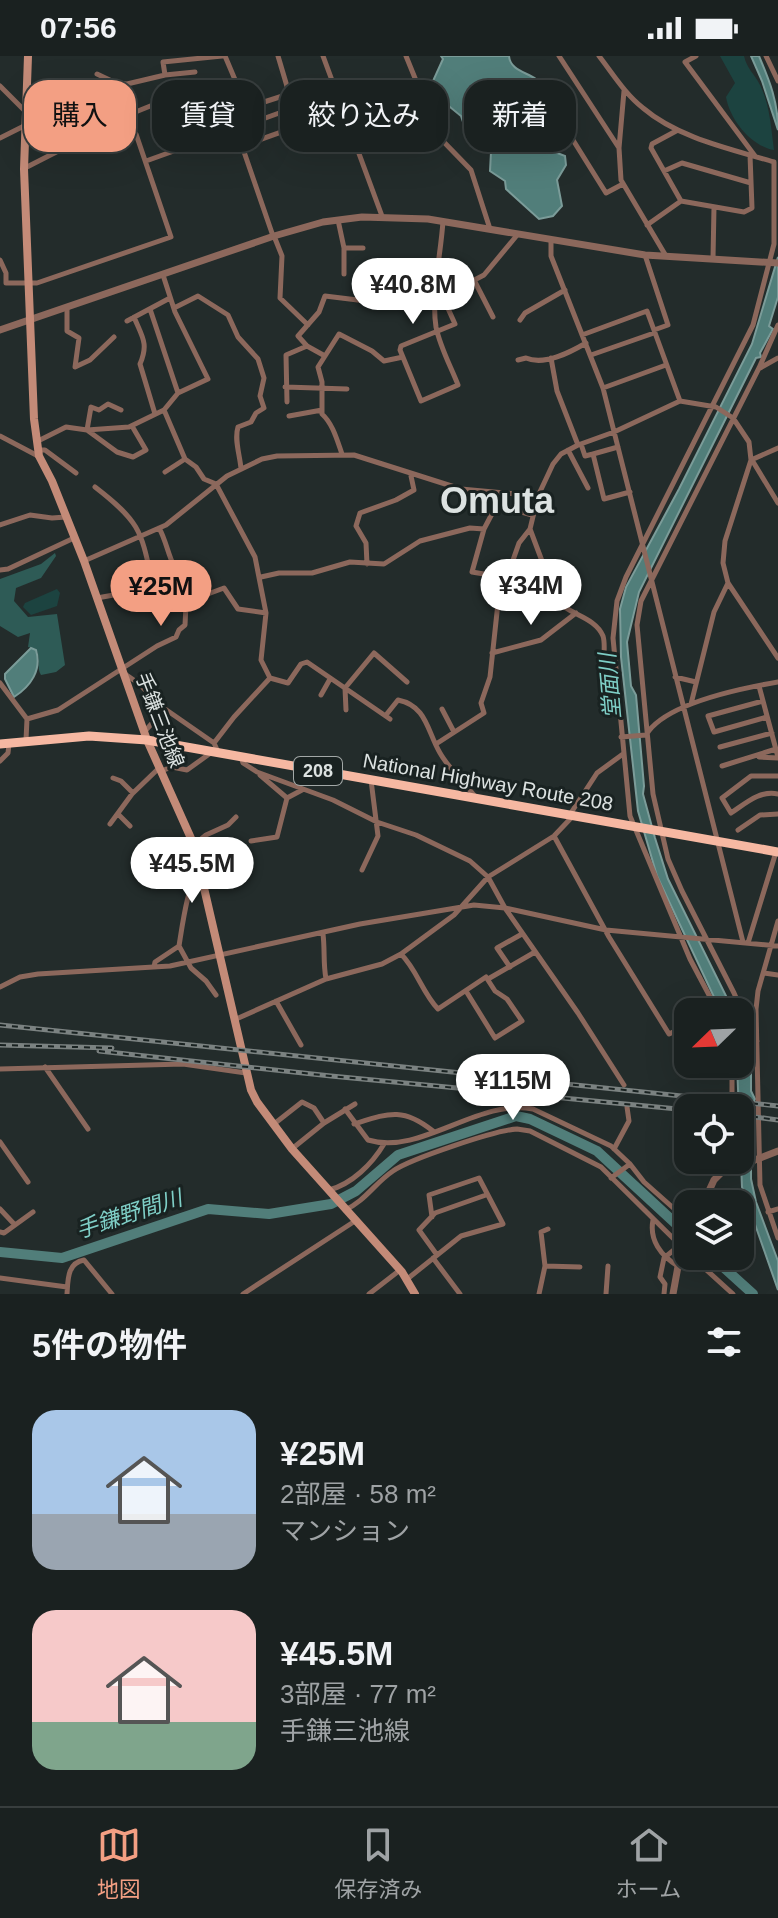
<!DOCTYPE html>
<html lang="ja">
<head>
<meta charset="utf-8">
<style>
	body { margin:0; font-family:Arial,"Noto Sans JP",sans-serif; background:#272e2d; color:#f1f3f6; height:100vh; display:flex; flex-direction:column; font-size:30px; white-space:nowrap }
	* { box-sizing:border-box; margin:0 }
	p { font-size:26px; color:#9fa3a5 }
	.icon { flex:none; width:44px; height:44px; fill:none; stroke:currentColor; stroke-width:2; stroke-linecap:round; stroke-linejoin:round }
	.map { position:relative; height:1238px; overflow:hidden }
	.details { display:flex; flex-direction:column; background:#1a2120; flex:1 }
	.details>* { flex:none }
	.guide { position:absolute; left:24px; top:24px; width:730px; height:72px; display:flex; gap:16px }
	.needle { width:52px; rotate:247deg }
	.fabs { position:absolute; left:674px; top:942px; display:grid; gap:16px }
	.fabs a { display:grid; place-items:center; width:80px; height:80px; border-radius:16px; background:#1a2120; box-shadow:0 8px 32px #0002,0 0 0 2px #383e3e; font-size:40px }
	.price { position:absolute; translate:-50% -68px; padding:0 18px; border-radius:28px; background:#fff; color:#222; font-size:26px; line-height:52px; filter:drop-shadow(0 2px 4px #0008) }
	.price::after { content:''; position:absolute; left:50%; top:48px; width:24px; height:18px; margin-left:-12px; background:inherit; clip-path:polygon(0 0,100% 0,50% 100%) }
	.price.current { background:#f39f83; color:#111 }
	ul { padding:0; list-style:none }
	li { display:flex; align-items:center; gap:24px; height:200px; padding:0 32px }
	li span { display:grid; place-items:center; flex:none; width:224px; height:160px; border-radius:24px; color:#555 }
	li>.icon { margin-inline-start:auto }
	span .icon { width:96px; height:96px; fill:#fffc; stroke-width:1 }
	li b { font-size:34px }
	h2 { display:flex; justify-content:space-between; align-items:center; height:96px; padding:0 32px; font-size:34px }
	.chip { padding:0 28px; border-radius:24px; background:#1a2120; box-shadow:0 8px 32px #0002,0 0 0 2px #383e3e; font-size:28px; line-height:72px }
	.chip.current { background:#f39f83; color:#111 }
	.status { display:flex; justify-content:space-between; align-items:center; height:56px; padding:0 40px; background:#1a2120; direction:ltr }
	.status svg { height:22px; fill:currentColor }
	.tab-bar { display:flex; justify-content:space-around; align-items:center; height:112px; border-top:2px solid #383e3e; background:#1a2120; font-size:22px; color:#9fa3a5 }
	.tab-bar a { display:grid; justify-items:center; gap:4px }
	.tab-bar .current { color:#f39f83 }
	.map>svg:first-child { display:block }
	.green { fill:#1c4340 }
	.forest { fill:#2e5b56 }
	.water { fill:#517e7a; stroke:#7b9c99; stroke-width:2 }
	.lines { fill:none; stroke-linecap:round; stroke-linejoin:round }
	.river { stroke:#517e7a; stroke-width:10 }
	.minor { stroke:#8c685c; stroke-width:5 }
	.tertiary { stroke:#8c685c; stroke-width:7 }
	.secondary { stroke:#c48b78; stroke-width:8 }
	.trunk { stroke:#f6b8a2; stroke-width:9 }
	.rail-casing { stroke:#7b8281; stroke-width:5 }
	.rail { stroke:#192221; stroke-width:2; stroke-dasharray:6; stroke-linecap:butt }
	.labels { text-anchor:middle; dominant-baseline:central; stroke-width:6; stroke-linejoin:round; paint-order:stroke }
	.shield { fill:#192221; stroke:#a2a8a7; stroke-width:2 }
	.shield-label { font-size:18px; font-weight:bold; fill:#dce2e1 }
	.street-label { font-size:20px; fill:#dce2e1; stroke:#192221 }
	.water-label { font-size:22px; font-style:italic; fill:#7fcfc7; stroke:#192221 }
	.town-label { font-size:36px; font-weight:bold; fill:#dce2e1; stroke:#192221 }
</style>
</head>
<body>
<div class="status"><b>07:56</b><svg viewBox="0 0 49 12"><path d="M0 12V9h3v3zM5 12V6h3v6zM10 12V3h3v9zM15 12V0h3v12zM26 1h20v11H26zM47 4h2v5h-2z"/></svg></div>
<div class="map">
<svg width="778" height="1238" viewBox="0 0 778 1238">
	<rect width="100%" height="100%" fill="#232c2b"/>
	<!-- green -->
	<path class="green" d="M720 0H744C747 13 754 17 760 29 770 49 771 72 774 94 751 90 730 64 726 41L735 27Z
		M57 533 60 537 57 550 31 559 23 551 25 547Z"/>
	<!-- forest -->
	<path class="forest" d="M55 497 56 500 41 522 16 532 14 545 28 561 57 558 65 609 56 616 41 619C36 611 41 602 36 593L28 591 30 577 18 581 0 570V523L41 508Z"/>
	<!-- water -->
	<path class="water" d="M441 0H509C510 14 526 16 536 23L533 31 547 60C533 83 544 93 565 100L566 109 557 124 562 150 553 160 539 163 506 133 505 125 490 115 491 96 483 82 470 74 463 66 461 60 439 42 433 25 443 3Z
		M751 0H759C770 26 778 46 778 74L762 25Z
		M778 201V241L769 270 773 273 760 297 761 301 756 302 639 536 627 586 631 630 636 639 644 730 643 738 655 782 668 823 727 942 737 956H721L657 820 638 755 621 601 620 553 626 531 679 433 752 288Z
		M31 592 36 594C42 614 31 630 14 641L5 623V618Z
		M740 963 751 992V1035L755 1043 748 1056 751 1062V1123L756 1146 778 1205V1234L742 1131 737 1008H740Z"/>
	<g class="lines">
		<!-- river -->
		<path class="river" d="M0 1196 62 1202 208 1153 269 1158 331 1148 356 1135 398 1099 516 1060 530 1063 597 1095 688 1179
			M711 1200 753 1238"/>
		<!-- minor -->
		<path class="minor" d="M278 0 289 37
			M323 0 382 160
			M406 0 439 81 471 114 490 173
			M559 0 619 92
			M599 0C613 18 625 38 643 52 678 82 731 93 774 106V188L753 269 626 521 617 545 613 582 630 760 690 903 718 956
			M696 0 685 6 755 100
			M766 0 778 25
			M97 18 116 27 127 28 165 19 195 16
			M165 19 163 6 222 0
			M0 30 24 54 66 32 125 57H133L180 38 215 34 236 26 225 0
			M624 35 619 92 621 124 666 200
			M163 59 176 94
			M563 68 606 137 623 128
			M678 74 652 88 651 92 681 145
			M0 82 24 70
			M202 85 194 58 257 37 261 47 332 24
			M146 105 293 52 290 39
			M664 115 682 107 751 127
			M338 164 344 192V218
			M647 169 681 145 744 156 752 152 750 99
			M273 180 242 90 343 54
			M274 180 282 200 280 242 308 269
			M551 184V200L603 332 743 886
			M344 192H363
			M645 199 668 269 654 274
			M713 203 714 151
			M0 204 6 217V227H37L171 181 136 78 72 88 25 112
			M474 224 493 261
			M437 228 455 268 401 290 400 294 421 345 458 329C451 311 440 291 436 271 431 239 441 198 443 165
			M459 232 484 219 518 178
			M174 252 198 240 228 259 238 281 258 303 264 322 260 340 264 352 256 357 251 366 238 371C234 384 240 399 241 413
			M67 253V275L79 282 75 311 90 304 114 281
			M150 253 178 337
			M134 261C142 281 149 287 140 308L155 358
			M520 264 525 257 565 234
			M127 265 170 242
			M582 279 647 255 680 345
			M307 290 325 300
			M591 299 654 277
			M551 302 557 335 578 389
			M518 304 526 302C544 310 569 297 586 287
			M760 312 778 302
			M285 331 347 333
			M603 332 666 309
			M287 346 286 299 307 290 298 280 319 256 325 240 374 246
			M121 354 108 348 99 354 91 351 87 374 117 396 133 401 146 394 132 370
			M164 354 185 403 196 411 204 423 216 428 255 501 266 557 261 604 270 622 288 627 301 608 307 606 390 663
			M289 360 322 354
			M0 380 38 400
			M38 385 66 371 87 374 129 371 164 354 178 337 208 323 175 256 163 219
			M581 388 585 400 593 398 604 443 630 436
			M38 394H45L76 417
			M568 394 588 432
			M342 398C337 384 333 368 322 358V326L318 311 339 278 372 295 384 305 403 301
			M593 398 618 391
			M751 404 778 392
			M752 404 778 447
			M165 416 185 403
			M95 431C143 468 141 476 154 534
			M0 469 30 459 52 462 66 461
			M159 472C166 484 168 499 174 510 183 524 192 524 197 542L224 532 238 553 266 557
			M484 473 472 516 507 522
			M530 473 557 545C570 559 595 561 603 580 605 586 604 594 604 600L614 604
			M84 505 166 469 227 420 262 403 277 400 354 399 461 433 538 440
			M367 508 366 487 356 470 360 457 396 444 414 434 411 420
			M0 514 8 513 74 482
			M261 521 279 517H312L350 506 384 508 420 485 470 472 484 473 494 454 500 450 532 459
			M97 542 169 529
			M492 597 541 584 576 557
			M125 618 138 627 165 653
			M675 621 696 626
			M0 627 27 663 58 654 157 590 176 581 179 574 185 569 186 549 197 542
			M759 630 778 701
			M321 639 330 623
			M763 645 708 660 714 676 767 661
			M691 648 714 556 728 527
			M442 653 454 676
			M346 654 345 632 374 597 407 626
			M386 659 398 644C427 650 427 675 440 697 449 713 465 727 477 743
			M145 675 165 653 214 687 218 696
			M621 681 646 679C665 647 743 632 778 626
			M26 684 27 663
			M214 687 234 661 270 622
			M436 688 484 657 481 647 490 621 498 547 519 487 530 473 538 440 553 408 561 398 578 389 614 376 680 345 716 351 733 362 749 386 751 404 725 485 723 507 728 527 778 602
			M720 691 772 677
			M241 701 243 707 257 716 333 744 377 766 416 779 470 805 488 821 505 852 578 957 624 1029
			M759 701 778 702
			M0 705 8 697 9 688
			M722 710 776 693
			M161 715 172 711 187 714 212 696
			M260 719 287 742
			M778 720H751L722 742 731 757C746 747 760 734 778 738
			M113 722 121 725 133 737
			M118 758 130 770
			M569 760 597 717 623 698
			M110 768 132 738 159 712
			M738 774 760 759 778 758
			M554 780 609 881 669 978 688 969
			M251 785 277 781 287 742 302 734
			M194 789 206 779 228 769 236 761
			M362 814 378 780 371 724
			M778 865 758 935 756 953 760 1129 778 1182
			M323 878C325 894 323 907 326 923
			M748 887 776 796
			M179 890C182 872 188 823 201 813
			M401 898C417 914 422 936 438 953L486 921 495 935 507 943 522 965 495 982 466 935
			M154 911 155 906 179 890 191 912 206 925 216 939
			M510 911 497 892 522 878
			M764 917 778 919
			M488 923 535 896
			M0 931 20 921 38 918 170 910 360 868 474 849 505 852 606 874 778 890
			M276 945 301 989
			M234 964 326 923 382 908 401 898 454 859 488 821 554 780 572 761
			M755 985 734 937 682 835 668 803 653 738 637 569 641 545 759 312 778 269
			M740 991 757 985
			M732 1008V1052
			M45 1011 88 1073
			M0 1013 183 1008 246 1017
			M345 1053 368 1084C421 1100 478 1042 533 1053L611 1090 630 1108 644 1126 688 1165
			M274 1068 302 1046 314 1052 324 1067
			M354 1068C389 1057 403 1051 433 1075
			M0 1086 28 1126
			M293 1092 324 1067 355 1048
			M614 1093 629 1065 627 1051
			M611 1122 630 1108
			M329 1134C352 1128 372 1108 384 1088
			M0 1153 15 1169
			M345 1154C365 1145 375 1127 393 1115 410 1103 496 1074 517 1073L530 1075 601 1111 688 1197
			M768 1156 778 1153
			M653 1164C649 1184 661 1200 678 1210
			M0 1176 4 1177 33 1156
			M437 1199 419 1174 435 1157 486 1139
			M691 1200 733 1238
			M433 1202 460 1238
			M545 1210 580 1211
			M0 1222 67 1231
			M406 1224 461 1180 503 1168 479 1122 429 1139 432 1161
			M67 1238C68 1224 67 1207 84 1204L112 1238
			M243 1238 355 1165
			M369 1238 400 1214
			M539 1238 545 1210 541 1176 548 1173
			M606 1238 608 1210
			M664 1238 665 1228 660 1221 664 1202 680 1189"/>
		<!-- tertiary -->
		<path class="tertiary" d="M0 274 274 180 323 166 362 161 428 163 645 199 778 207
			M703 1148 714 1124 721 1117 778 1095
			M673 1238 679 1205 688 1183"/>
		<!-- secondary -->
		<path class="secondary" d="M28 0 24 113 34 363 39 400 52 425 84 505 147 684 194 789 251 1034 257 1046 292 1093 402 1216 415 1238"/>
		<!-- trunk -->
		<path class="trunk" d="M0 688 89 680 147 684 778 796"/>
		<defs>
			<path id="rail" d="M0 969 778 1050
				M0 989 112 992
				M99 995 331 1020 688 1054
				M740 1059 778 1064"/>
		</defs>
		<!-- rail casing -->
		<use href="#rail" class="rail-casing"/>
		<!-- rail -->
		<use href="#rail" class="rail"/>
	</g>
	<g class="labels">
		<!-- shield labels -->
		<rect class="shield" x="294" y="701" width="48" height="28" rx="6"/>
		<g class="shield-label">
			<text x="318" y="715">208</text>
		</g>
		<!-- street labels -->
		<g class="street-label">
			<text transform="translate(160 664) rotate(69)">手鎌三池線</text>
			<text transform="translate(488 726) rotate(10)">National Highway Route 208</text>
		</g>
		<!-- water labels -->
		<g class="water-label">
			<text transform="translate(610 630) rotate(-95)">堂面川</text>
			<text transform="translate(129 1158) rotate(-18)">手鎌野間川</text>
		</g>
		<!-- town labels -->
		<g class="town-label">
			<text x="497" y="444">Omuta</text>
		</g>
	</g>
</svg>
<div class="fabs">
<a><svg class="needle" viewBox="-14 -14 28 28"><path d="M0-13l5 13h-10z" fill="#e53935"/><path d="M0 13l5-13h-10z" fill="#9fa3a5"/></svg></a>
<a><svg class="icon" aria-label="locate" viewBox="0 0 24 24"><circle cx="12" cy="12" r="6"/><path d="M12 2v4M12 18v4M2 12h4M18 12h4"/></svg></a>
<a><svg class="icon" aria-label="layers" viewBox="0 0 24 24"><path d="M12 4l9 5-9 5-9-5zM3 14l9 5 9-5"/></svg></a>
</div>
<b class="price" style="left:413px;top:270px">¥40.8M</b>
<b class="price" style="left:531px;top:571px">¥34M</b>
<b class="price current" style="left:161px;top:572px">¥25M</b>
<b class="price" style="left:192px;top:849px">¥45.5M</b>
<b class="price" style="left:513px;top:1066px">¥115M</b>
<div class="guide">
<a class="chip current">購入</a>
<a class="chip">賃貸</a>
<a class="chip">絞り込み</a>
<a class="chip">新着</a>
</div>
</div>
<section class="details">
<h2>5件の物件<svg class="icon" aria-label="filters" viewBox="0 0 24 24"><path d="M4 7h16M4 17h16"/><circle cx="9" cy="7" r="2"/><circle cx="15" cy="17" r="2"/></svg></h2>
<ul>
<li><span style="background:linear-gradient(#a9c7e8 65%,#9aa5b1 0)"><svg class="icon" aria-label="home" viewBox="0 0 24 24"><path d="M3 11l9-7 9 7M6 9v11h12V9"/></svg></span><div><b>¥25M</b><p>2部屋 · 58 m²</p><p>マンション</p></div></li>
<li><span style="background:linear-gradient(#f6c9c9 70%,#7fa58c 0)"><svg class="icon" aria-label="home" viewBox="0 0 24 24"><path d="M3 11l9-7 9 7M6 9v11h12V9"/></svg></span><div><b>¥45.5M</b><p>3部屋 · 77 m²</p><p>手鎌三池線</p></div></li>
</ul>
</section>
<nav class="tab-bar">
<a class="current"><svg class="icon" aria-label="map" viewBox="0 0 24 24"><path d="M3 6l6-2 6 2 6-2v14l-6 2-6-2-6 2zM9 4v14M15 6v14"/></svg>地図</a>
<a><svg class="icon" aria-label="saved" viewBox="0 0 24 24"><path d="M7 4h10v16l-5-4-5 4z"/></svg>保存済み</a>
<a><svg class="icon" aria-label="home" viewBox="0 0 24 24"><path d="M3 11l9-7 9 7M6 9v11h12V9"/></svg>ホーム</a>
</nav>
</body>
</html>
